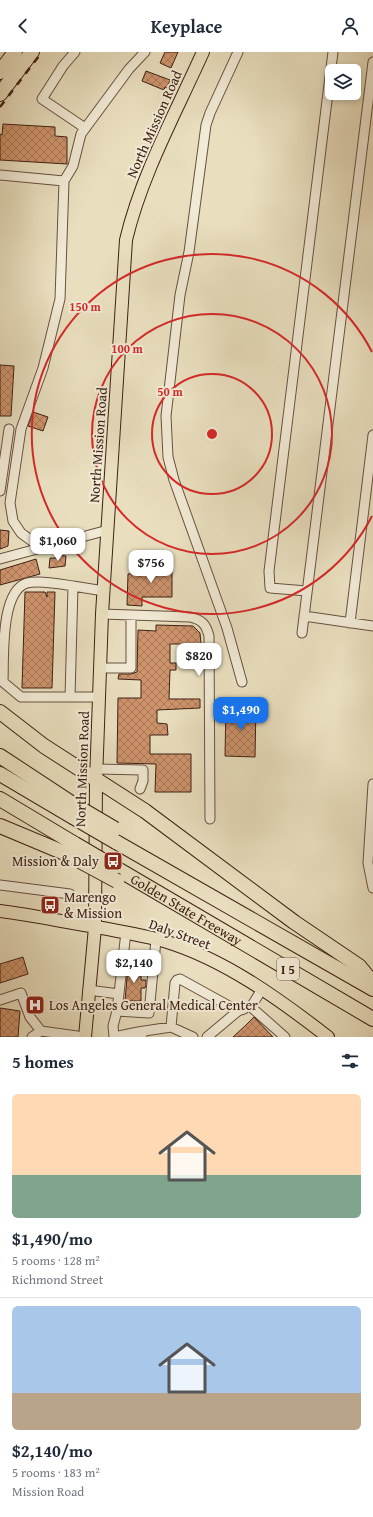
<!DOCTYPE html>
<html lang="en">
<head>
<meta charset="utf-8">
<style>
	body { margin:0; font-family:"Gentium Book Plus",serif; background:#f6f6f7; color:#1f2937; height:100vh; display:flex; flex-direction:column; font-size:15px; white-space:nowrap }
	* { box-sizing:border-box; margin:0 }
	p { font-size:13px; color:#747a83 }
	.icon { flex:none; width:22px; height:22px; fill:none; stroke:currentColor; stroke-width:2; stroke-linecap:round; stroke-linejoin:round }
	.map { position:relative; height:985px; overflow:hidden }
	.sheet { display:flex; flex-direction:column; background:#fff; flex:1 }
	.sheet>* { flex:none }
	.controls { position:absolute; left:325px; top:12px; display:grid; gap:8px }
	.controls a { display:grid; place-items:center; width:36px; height:36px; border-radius:6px; background:#fff; box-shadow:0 2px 6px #0003; font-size:20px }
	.price { position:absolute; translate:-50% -34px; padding:0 9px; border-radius:8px; background:#fff; color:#222; font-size:13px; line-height:26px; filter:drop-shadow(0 1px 2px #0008) }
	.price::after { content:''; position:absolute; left:50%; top:24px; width:12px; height:9px; margin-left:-6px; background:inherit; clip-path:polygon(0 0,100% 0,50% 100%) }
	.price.active { background:#1a73e8; color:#fff }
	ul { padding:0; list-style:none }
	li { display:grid; align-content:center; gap:8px; height:212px; padding:0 12px }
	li+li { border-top:1px solid #e0e1e3 }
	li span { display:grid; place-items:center; height:124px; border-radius:6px; color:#555 }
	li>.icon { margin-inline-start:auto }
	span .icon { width:72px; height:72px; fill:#fffc; stroke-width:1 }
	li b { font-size:17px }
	h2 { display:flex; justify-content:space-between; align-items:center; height:48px; padding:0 12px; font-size:17px }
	header { display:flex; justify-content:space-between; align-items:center; height:52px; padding:0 12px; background:#fff; font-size:18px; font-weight:700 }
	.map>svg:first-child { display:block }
	.building { fill:url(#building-cross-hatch); stroke:#3f2015 }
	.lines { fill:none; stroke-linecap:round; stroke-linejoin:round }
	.minor-casing { stroke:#6a5040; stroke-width:11 }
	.major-casing { stroke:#3f2015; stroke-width:14 }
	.highway-casing { stroke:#3f2015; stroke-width:16 }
	.minor { stroke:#f1ead5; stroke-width:9 }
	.major { stroke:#e9dfbf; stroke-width:12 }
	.highway { stroke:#e9dfbf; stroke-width:14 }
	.rail { stroke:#3f2015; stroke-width:2.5; stroke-dasharray:7 7; stroke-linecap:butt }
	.highway-bridge-casing { stroke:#3f2015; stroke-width:16; stroke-linecap:butt }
	.highway-bridge { stroke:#e9dfbf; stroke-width:14 }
	.ring { fill:none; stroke:#d62828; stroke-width:2 }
	.labels { text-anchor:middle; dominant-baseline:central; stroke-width:4; stroke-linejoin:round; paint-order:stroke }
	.shield { fill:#f1ead5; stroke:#745d4f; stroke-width:1 }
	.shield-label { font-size:13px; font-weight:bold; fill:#3f2015 }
	.street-label { font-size:14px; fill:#3f2015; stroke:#f1ead5 }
	.poi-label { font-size:14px; fill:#3f2015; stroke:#f1ead5; text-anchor:start }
	.centre { fill:#d62828; stroke:#f1ead5; stroke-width:2 }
	.ring-label { font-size:12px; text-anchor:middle; font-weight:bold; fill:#d62828; stroke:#f1ead5; stroke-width:4; stroke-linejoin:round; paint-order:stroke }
</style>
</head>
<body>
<header><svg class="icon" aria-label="back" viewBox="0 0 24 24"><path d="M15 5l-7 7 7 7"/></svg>Keyplace<svg class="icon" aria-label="person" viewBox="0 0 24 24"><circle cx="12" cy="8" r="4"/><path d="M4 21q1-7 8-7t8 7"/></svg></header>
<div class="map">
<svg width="373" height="985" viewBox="0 0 373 985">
	<defs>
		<pattern id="building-cross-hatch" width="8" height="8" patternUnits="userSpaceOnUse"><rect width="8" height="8" fill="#ce946c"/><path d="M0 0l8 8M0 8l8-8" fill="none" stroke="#a97858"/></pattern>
	</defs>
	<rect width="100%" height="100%" fill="#e9dfbf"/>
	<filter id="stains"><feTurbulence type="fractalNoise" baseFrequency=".005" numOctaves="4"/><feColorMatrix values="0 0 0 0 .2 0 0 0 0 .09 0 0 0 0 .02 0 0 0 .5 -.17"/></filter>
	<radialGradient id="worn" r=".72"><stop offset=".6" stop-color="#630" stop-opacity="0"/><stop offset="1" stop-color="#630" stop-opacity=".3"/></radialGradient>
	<!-- building -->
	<path class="building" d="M165 0H178L171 16 160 11Z
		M146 19 170 28 167 36 165 35 164 38 142 29Z
		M3 72 55 75V84L67 85V112L0 108V82L2 83Z
		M0 313 14 314 11 364H0Z
		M33 360 48 365 43 379 28 374Z
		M0 478 9 479 8 494 0 497Z
		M56 503 66 504 65 514 49 516 50 506H56Z
		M164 503H172V545H142V554L127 553 128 522 150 521V516H164Z
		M36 507 40 522 0 533V518Z
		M25 540H45L47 545V540H55L52 636H22Z
		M156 573 193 574 200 581 201 592H170V611H176V618H170L169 647H200V656L157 658V671L167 672 168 683H150V702H191V740H155L156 712 117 711 118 646H141V628L118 627 119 622H131L137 620 138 578 156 579Z
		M226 653H256L255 705 225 704Z
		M23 905 28 922 0 931V912Z
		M128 914H141V928H146V933L145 936H141V949H125Z
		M0 956 20 959 18 985H0Z
		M254 965 273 985H233L246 973Z"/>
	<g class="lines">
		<defs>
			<path id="minor" d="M75 0 63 14 42 47 85 76
				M238 0 210 61 206 73 189 200 180 243 166 364 168 405 174 428 227 576 242 630
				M0 123 64 129 60 247 43 316 21 377 10 451 13 469 21 481 32 489 50 494
				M64 129 73 114 81 82 129 17 145 0
				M0 439 9 377
				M0 507 108 478
				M307 539 270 536 269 519 333 0
				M102 562 190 565C202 568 206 572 209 584L210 767
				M304 564 373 574
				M350 571 373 383
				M302 581 373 10
				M101 616H131V563
				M70 645H21L3 630C4 606 0 539 27 531 38 528 61 532 73 534
				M99 645H70L73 534 104 539
				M96 717 143 718V729L140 737
				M373 732 368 811 373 836
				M0 833 70 842
				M126 880 117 959 149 961 156 888
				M262 937 251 955 285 985
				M88 938 119 942
				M0 948 21 941 30 965 41 979
				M171 975 175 931 177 928 180 927 238 959
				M138 980 171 975 193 985
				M32 985 41 979 84 985
				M114 985 138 980 142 983
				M114 985 113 974 117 959
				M207 985 238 959 244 957"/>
			<path id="major" d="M0 859C32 863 64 870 96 875 119 879 141 883 164 889 224 907 279 947 328 985
				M85 985 95 875 96 729 102 562 126 188C141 124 176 60 203 0"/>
			<g id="highway">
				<path d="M0 20 15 0"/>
				<path d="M0 42 32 0"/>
				<path d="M0 660 44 694 145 759 294 870 359 914 373 931"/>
				<path d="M0 704 76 754"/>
				<path d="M0 722 73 765"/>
				<path d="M0 747 75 792"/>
				<path d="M0 774 67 802"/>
				<path d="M116 790 373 937"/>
				<path id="s1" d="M114 815 373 967"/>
			</g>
		</defs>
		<!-- minor casing -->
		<use href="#minor" class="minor-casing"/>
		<!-- major casing -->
		<use href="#major" class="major-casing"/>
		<!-- highway casing -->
		<use href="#highway" class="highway-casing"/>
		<!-- minor -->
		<use href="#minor" class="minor"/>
		<!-- major -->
		<use href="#major" class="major"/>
		<!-- highway -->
		<use href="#highway" class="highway"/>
		<!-- rail -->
		<path class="rail" d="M0 55 42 0"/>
		<defs>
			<path id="highway-bridge" d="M76 754 115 777
				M73 765 116 790
				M75 792 114 815
				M67 802 117 829"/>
		</defs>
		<!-- highway-bridge casing -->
		<use href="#highway-bridge" class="highway-bridge-casing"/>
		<!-- highway-bridge -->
		<use href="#highway-bridge" class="highway-bridge"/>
	</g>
	<!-- distance rings -->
	<g class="ring">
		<circle cx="212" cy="382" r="60"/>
		<circle cx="212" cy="382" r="120"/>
		<path d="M372 464A180 180 0 1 1 372 300"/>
	</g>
	<!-- icons -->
	<defs>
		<symbol id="bus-square" viewBox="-11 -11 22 22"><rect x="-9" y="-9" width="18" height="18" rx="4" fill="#8f2418" stroke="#f1ead5"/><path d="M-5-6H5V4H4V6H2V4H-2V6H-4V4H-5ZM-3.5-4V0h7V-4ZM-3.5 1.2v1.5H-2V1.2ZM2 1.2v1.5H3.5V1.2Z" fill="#fff"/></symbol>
		<symbol id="hospital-square" viewBox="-11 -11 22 22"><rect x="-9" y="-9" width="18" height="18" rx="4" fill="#8f2418" stroke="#f1ead5"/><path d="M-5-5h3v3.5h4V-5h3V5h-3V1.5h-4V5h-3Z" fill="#fff"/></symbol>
	</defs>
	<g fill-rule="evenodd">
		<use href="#bus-square" x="102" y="798" width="22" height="22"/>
		<use href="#bus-square" x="39" y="842" width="22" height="22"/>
		<use href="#hospital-square" x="24" y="942" width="22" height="22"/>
	</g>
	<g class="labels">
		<!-- shield labels -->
		<rect class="shield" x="277" y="906" width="22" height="22" rx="3"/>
		<g class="shield-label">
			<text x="288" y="917">I 5</text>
		</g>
		<!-- street labels -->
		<g class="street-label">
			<text transform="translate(154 72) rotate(-66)">North Mission Road</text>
			<text transform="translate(98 393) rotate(-86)">North Mission Road</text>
			<text transform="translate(82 717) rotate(-88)">North Mission Road</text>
			<text stroke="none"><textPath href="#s1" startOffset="84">Golden State Freeway</textPath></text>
			<text transform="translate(180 882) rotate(20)">Daly Street</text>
		</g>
		<!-- poi labels -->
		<g class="poi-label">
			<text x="99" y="809" text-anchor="end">Mission &amp; Daly</text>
			<text x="64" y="845">Marengo<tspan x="64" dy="16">&amp; Mission</tspan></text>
			<text x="49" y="953">Los Angeles General Medical Center</text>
		</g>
	</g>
	<circle cx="212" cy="382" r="6" class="centre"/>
	<g class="ring-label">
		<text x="85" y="259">150 m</text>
		<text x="127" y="301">100 m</text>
		<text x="170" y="344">50 m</text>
	</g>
	<rect width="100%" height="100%" filter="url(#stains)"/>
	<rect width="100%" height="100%" fill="url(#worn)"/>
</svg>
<div class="controls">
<a><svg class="icon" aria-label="layers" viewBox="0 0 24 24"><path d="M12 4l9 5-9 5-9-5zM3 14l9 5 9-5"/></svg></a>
</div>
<b class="price" style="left:58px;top:510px">$1,060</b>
<b class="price" style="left:151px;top:532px">$756</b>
<b class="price" style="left:199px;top:625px">$820</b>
<b class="price active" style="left:241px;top:679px">$1,490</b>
<b class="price" style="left:134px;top:932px">$2,140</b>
</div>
<section class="sheet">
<h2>5 homes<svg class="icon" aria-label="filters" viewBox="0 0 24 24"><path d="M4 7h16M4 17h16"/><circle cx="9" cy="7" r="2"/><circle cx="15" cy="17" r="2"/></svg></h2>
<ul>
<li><span style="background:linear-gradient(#ffd9b3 65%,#7fa58c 0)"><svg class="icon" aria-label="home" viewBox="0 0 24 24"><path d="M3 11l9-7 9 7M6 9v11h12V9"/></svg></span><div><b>$1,490/mo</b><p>5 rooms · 128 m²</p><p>Richmond Street</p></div></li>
<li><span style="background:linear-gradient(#a9c7e8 70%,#b9a48a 0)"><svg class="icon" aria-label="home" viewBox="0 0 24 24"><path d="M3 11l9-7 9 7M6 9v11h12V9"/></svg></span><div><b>$2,140/mo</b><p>5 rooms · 183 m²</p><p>Mission Road</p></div></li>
</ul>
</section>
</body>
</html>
